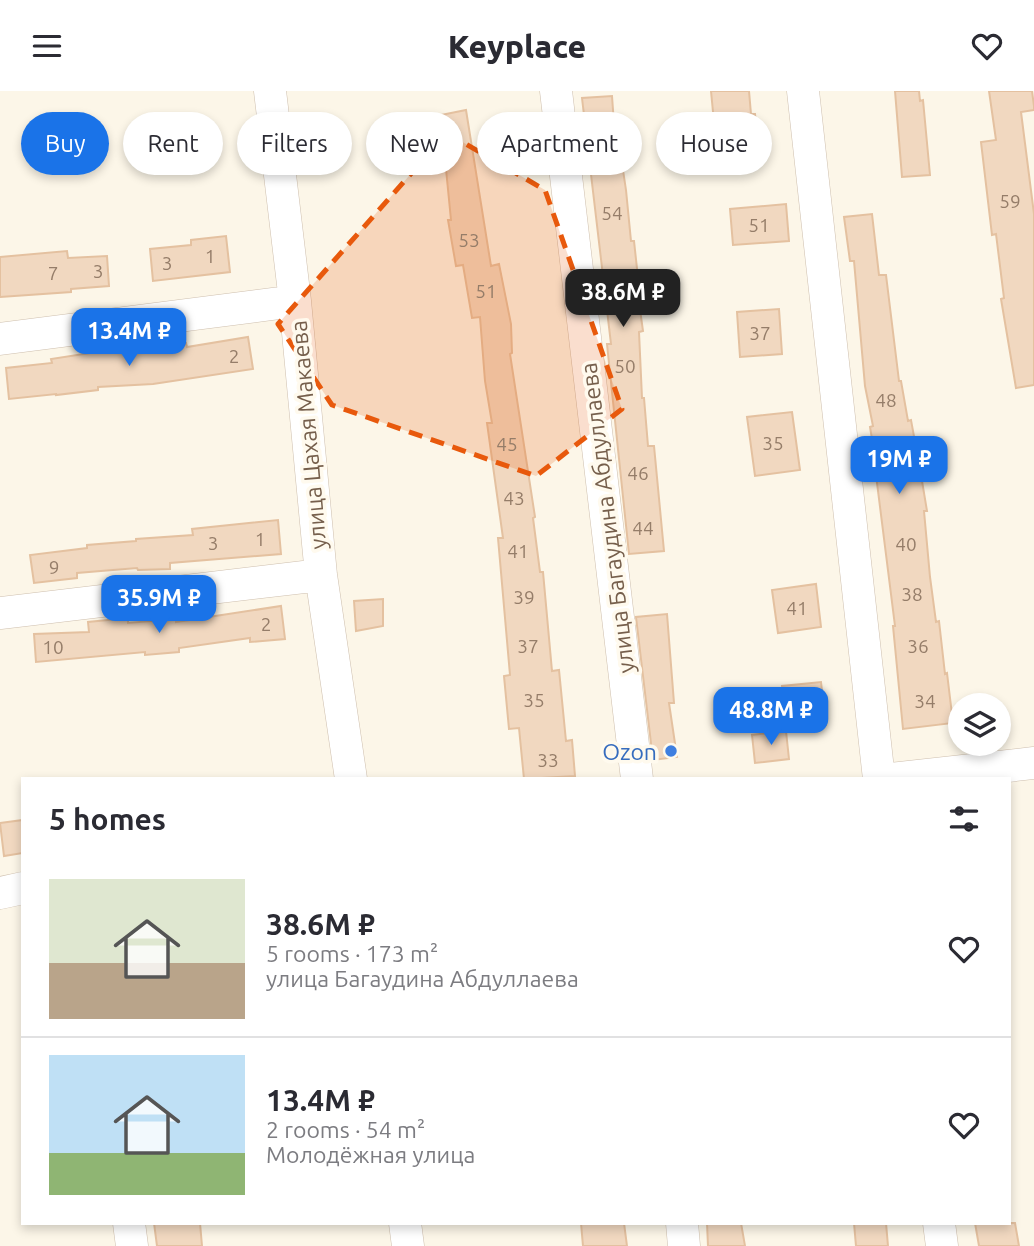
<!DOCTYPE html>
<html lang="en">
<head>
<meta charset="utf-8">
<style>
	body { margin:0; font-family:Ubuntu,sans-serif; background:#f2f2f3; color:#2b2b33; height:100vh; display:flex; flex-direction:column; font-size:26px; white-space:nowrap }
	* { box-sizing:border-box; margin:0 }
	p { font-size:23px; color:#7c7c81 }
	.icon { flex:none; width:38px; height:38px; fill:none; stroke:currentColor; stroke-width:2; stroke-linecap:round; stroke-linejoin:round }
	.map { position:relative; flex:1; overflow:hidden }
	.side { position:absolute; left:21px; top:686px; width:990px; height:448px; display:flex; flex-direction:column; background:#fff; border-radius:0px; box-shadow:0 4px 10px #0003 }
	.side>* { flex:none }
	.banner { position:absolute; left:21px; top:21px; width:992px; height:63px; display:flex; gap:14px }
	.controls { position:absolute; left:948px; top:602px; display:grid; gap:14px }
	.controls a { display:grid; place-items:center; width:63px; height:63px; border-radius:50%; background:#fff; box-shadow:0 4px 10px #0003; font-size:35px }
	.price { position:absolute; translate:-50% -60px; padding:0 16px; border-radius:14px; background:#1a73e8; color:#fff; font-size:23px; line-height:46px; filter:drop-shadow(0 2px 4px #0008) }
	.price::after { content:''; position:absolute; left:50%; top:42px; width:21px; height:16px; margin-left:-10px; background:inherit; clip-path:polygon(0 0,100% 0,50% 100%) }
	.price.current { background:#222; color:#fff }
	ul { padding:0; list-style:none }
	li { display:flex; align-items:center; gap:21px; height:175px; padding:0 28px }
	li+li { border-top:2px solid #e1e1e2 }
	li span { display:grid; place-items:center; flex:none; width:196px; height:140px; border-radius:0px; color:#555 }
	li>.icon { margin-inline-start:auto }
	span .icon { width:84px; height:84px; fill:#fffc; stroke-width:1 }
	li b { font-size:30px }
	h2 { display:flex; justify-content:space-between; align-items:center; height:84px; padding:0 28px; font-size:30px }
	.chip { padding:0 24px; border-radius:32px; background:#fff; box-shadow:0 4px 10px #0003; font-size:24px; line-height:63px }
	.chip.current { background:#1a73e8; color:#fff }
	header { display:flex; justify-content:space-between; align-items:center; height:91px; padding:0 28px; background:#fff; font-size:32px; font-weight:800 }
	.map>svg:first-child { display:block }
	.building { fill:#f1d8c0; stroke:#e4c1a0; stroke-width:2 }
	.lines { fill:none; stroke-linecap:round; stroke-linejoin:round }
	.minor-casing { stroke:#cebfae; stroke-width:33 }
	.minor { stroke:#fff; stroke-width:32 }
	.marked { fill:#e8590c; fill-opacity:0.2; stroke:#e8590c; stroke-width:5; stroke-dasharray:14 9; stroke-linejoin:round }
	.shop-dot { fill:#3f7fe0; stroke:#fffaee; stroke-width:2.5 }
	.labels { text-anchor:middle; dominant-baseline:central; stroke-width:7; stroke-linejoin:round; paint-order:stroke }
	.number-label { font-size:19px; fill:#957d69 }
	.street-label { font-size:23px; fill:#765f4c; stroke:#fffaee }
	.shop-label { font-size:23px; fill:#366cbe; stroke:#fffaee; text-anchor:end }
</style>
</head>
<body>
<header><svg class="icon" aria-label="menu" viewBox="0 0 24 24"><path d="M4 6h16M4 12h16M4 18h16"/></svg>Keyplace<svg class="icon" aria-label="heart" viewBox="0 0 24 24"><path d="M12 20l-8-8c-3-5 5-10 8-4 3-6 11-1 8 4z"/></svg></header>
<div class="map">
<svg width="1034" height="1155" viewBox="0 0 1034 1155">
	<rect width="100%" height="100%" fill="#fcf6e8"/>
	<!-- building -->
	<path class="building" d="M711 0H749L751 23H755L760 68 718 73Z
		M895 0H919L920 10 923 9 930 84 902 86Z
		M989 0H1032L1034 15V19L1021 21 1034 123V294L1016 297 1001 208 1004 207 996 143 992 144 981 51 996 49Z
		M612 5 615 47 618 46 626 99 631 150H634L639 196 637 197 643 240 639 241 642 307H644L648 355H654L664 460 629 463 607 253H611L582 7Z
		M466 19 491 175 499 173 511 233 512 262 510 263 535 426 533 427 540 481H543L552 580 559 579 566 650 572 649 575 685 524 688 519 637 509 638 504 585 510 584 498 447H503L487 332H492L485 290 480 226 472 227 463 174 456 175 448 129H451L446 78 436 25Z
		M786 113 789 150 733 154 730 118Z
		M872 123 879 184H886L899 290H901L908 330 911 329 920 378 927 420H924L930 486 936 531 939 530 945 583 947 582 953 632 903 638 893 535H895L876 384H878L870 336 873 335 865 295 854 170H850L844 126Z
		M226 145 230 181 153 190 150 158 191 154V149Z
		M67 160 68 167 107 165 109 195 71 198V201L0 206V166Z
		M779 218 782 263 740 266 737 221Z
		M248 246 253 278 153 293 98 296V299L56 304V303L9 308 6 277 52 272 51 268 103 260 148 258 186 252 187 256Z
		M792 321 800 379 755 385 747 326Z
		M278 429 281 463 170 472V478L138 479 137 477 77 482V487L34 492 30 464 87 457V454L136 450V448L193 444 192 438Z
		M816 493 821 536 778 542 772 499Z
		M383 508V535L356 540 354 510Z
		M281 515 285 548 250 551V547L179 557V561L145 564V561L36 571 34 543 89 541 88 531 128 527V532L176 528V531Z
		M667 523 674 612H669L677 666 653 669 636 526Z
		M821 591 826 634 787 638 782 595Z
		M786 640 789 668 755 672 752 644Z
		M23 729V762L4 765 0 732Z
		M154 1132H200L202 1155H157Z
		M581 1132H624L627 1155H583Z
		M707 1132H741L745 1155H708Z
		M854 1132H886L888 1155H856Z
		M975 1132H1015L1019 1155H979Z"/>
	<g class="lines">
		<defs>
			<path id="minor" d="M270 0 295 210 321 484 351 688
				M556 0 637 688
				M803 0 879 688
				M0 248 295 210
				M0 522 321 484
				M891 688 1034 672
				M0 802 23 797
				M129 1132 132 1155
				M405 1132 408 1155
				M682 1132 684 1155
				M939 1132 942 1155"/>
		</defs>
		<!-- minor casing -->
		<use href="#minor" class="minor-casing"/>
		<!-- minor -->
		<use href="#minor" class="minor"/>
	</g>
	<!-- marked area -->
	<path class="marked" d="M447 42 545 99 622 318 536 385 332 314 278 233Z"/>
	<!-- markers -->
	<circle class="shop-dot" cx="671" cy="660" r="7"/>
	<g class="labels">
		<!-- number labels -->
		<g class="number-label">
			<text x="1010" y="110">59</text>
			<text x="612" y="122">54</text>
			<text x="759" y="134">51</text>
			<text x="469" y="149">53</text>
			<text x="210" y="165">1</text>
			<text x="167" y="172">3</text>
			<text x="98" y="180">3</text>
			<text x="53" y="182">7</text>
			<text x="486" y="200">51</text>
			<text x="760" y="242">37</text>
			<text x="234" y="265">2</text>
			<text x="625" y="275">50</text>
			<text x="886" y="309">48</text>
			<text x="773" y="352">35</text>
			<text x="507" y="353">45</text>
			<text x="638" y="382">46</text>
			<text x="514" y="407">43</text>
			<text x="643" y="437">44</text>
			<text x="260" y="448">1</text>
			<text x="213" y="452">3</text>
			<text x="906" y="453">40</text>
			<text x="518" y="460">41</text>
			<text x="54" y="476">9</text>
			<text x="912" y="503">38</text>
			<text x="524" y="506">39</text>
			<text x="797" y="517">41</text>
			<text x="266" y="533">2</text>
			<text x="528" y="555">37</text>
			<text x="918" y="555">36</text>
			<text x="53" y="556">10</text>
			<text x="534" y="609">35</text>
			<text x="925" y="610">34</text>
			<text x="548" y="669">33</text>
		</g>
		<!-- street labels -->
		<g class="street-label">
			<text transform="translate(308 344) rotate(-95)">улица Цахая Макаева</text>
			<text transform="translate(607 427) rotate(-97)">улица Багаудина Абдуллаева</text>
		</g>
		<!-- shop labels -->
		<g class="shop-label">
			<text x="657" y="660">Ozon</text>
		</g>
	</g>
</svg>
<div class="controls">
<a><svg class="icon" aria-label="layers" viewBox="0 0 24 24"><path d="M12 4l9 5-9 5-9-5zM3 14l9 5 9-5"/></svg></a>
</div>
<b class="price current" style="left:623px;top:238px">38.6M ₽</b>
<b class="price" style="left:129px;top:277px">13.4M ₽</b>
<b class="price" style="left:899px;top:405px">19M ₽</b>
<b class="price" style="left:159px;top:544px">35.9M ₽</b>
<b class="price" style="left:771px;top:656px">48.8M ₽</b>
<div class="banner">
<a class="chip current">Buy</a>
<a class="chip">Rent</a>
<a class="chip">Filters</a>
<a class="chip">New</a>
<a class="chip">Apartment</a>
<a class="chip">House</a>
</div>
<section class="side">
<h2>5 homes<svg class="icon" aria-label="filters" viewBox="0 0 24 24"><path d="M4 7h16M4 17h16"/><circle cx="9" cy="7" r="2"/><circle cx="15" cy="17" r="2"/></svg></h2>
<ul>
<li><span style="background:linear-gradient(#dfe7d0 60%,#b9a48a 0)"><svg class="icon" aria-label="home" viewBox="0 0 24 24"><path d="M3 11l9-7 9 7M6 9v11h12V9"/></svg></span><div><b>38.6M ₽</b><p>5 rooms · 173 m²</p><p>улица Багаудина Абдуллаева</p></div><svg class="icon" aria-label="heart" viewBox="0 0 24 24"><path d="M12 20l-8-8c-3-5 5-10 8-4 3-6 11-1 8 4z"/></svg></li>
<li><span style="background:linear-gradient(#bfe0f5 70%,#8fb573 0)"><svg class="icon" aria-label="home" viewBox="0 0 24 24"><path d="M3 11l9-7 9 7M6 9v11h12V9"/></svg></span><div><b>13.4M ₽</b><p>2 rooms · 54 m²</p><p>Молодёжная улица</p></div><svg class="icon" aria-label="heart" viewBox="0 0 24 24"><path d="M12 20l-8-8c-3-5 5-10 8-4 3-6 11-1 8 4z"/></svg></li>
</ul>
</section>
</div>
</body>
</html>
